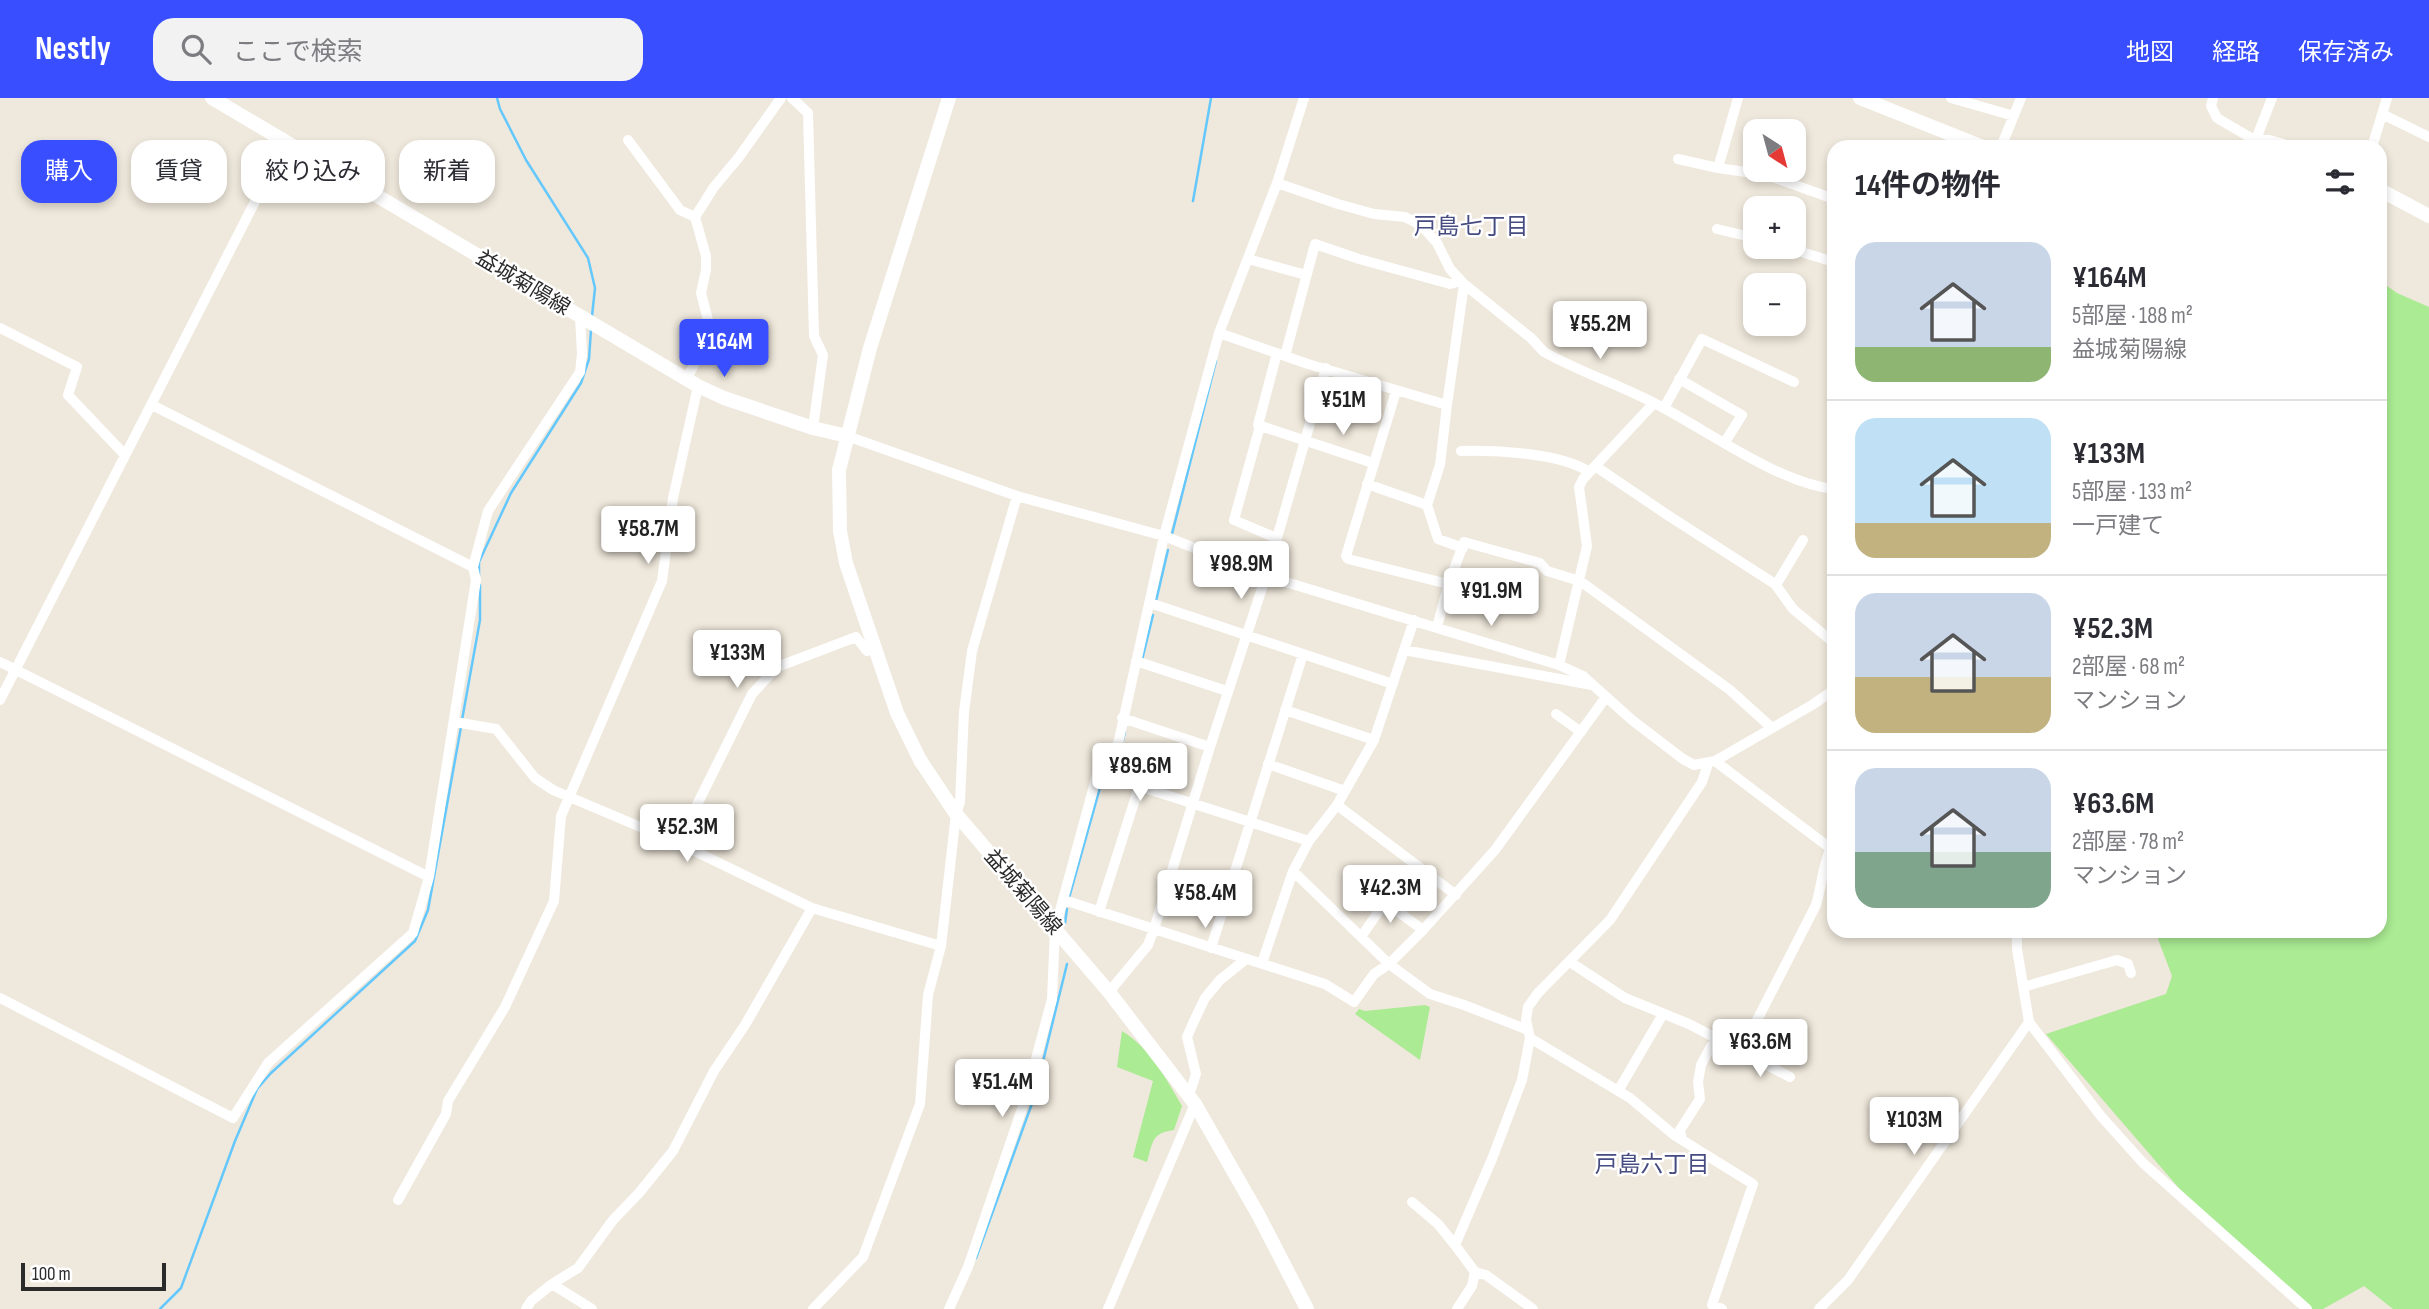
<!DOCTYPE html>
<html lang="ja">
<head>
<meta charset="utf-8">
<style>
	body { margin:0; font-family:"Sofia Sans Condensed","Noto Sans JP",sans-serif; background:#f2f2f3; color:#2b2b33; height:100vh; display:flex; flex-direction:column; font-size:26px; white-space:nowrap }
	* { box-sizing:border-box; margin:0 }
	p { font-size:23px; color:#7c7c81 }
	.icon { flex:none; width:38px; height:38px; fill:none; stroke:currentColor; stroke-width:2; stroke-linecap:round; stroke-linejoin:round }
	.map { position:relative; flex:1; overflow:hidden }
	.details { position:absolute; left:1827px; top:42px; width:560px; height:798px; display:flex; flex-direction:column; background:#fff; border-radius:21px; box-shadow:0 4px 10px #0003 }
	.details>* { flex:none }
	.top-card { position:absolute; left:21px; top:42px; width:665px; height:63px; display:flex; gap:14px }
	.needle { width:46px; rotate:144deg }
	.controls { position:absolute; left:1743px; top:21px; display:grid; gap:14px }
	.controls a { display:grid; place-items:center; width:63px; height:63px; border-radius:14px; background:#fff; box-shadow:0 4px 10px #0003; font-size:35px }
	.scale { position:absolute; left:21px; bottom:18px; width:145px; box-sizing:border-box; padding-left:7px; border:4px solid #2b2b2b; border-top:0; font-size:19px; line-height:24px; white-space:nowrap; color:#2b2b2b; -webkit-text-stroke:5px #fff; paint-order:stroke }
	.price { position:absolute; translate:-50% -60px; padding:0 16px; border-radius:7px; background:#fff; color:#222; font-size:23px; line-height:46px; filter:drop-shadow(0 2px 4px #0008) }
	.price::after { content:''; position:absolute; left:50%; top:42px; width:21px; height:16px; margin-left:-10px; background:inherit; clip-path:polygon(0 0,100% 0,50% 100%) }
	.price.on { background:#394eff; color:#fff }
	ul { padding:0; list-style:none }
	li { display:flex; align-items:center; gap:21px; height:175px; padding:0 28px }
	li+li { border-top:2px solid #e1e1e2 }
	li span { display:grid; place-items:center; flex:none; width:196px; height:140px; border-radius:21px; color:#555 }
	li>.icon { margin-inline-start:auto }
	span .icon { width:84px; height:84px; fill:#fffc; stroke-width:1 }
	li b { font-size:30px }
	h2 { display:flex; justify-content:space-between; align-items:center; height:84px; padding:0 28px; font-size:30px }
	.chip { padding:0 24px; border-radius:21px; background:#fff; box-shadow:0 4px 10px #0003; font-size:24px; line-height:63px }
	.chip.on { background:#394eff; color:#fff }
	header { display:flex; align-items:center; gap:42px; box-sizing:border-box; height:98px; padding:0 35px; background:#394eff; color:#fff }
	header strong { font-size:33px }
	nav { display:flex; gap:38px; margin-inline-start:auto; font-size:24px }
	.search { width:490px; height:63px; background:#f2f2f3; display:flex; align-items:center; gap:18px; box-sizing:border-box; padding:0 24px; border-radius:21px; color:#7c7c81; font-size:26px }
	.map>svg:first-child { display:block }
	.green { fill:#aaeb93 }
	.lines { fill:none; stroke-linecap:round; stroke-linejoin:round }
	.stream { stroke:#64c8fc; stroke-width:2.5 }
	.minor { stroke:#fff; stroke-width:10 }
	.secondary { stroke:#fff; stroke-width:14 }
	.labels { text-anchor:middle; dominant-baseline:central; stroke-width:5; stroke-linejoin:round; paint-order:stroke }
	.street-label { font-size:21px; fill:#2b2b2b; stroke:#fff }
	.neighbourhood-label { font-size:23px; fill:#464c81; stroke:#fff }
</style>
</head>
<body>
<header>
<strong>Nestly</strong>
<div class="search"><svg class="icon" aria-label="search" viewBox="0 0 24 24"><circle cx="10" cy="10" r="6"/><path d="M15 15l6 6"/></svg>ここで検索</div>
<nav><a>地図</a><a>経路</a><a>保存済み</a></nav>
</header>
<div class="map">
<svg width="2429" height="1211" viewBox="0 0 2429 1211">
	<rect width="100%" height="100%" fill="#efe8dc"/>
	<!-- green -->
	<path class="green" d="M2380 183 2397 195 2429 209V1211H2393L2364 1188 2323 1211H2307L2203 1118 2046 936 2166 896 2172 878 2155 833H2380Z
		M1425 907 1430 909 1420 962 1355 916 1359 911 1365 913Z
		M1122 933C1149 949 1167 982 1182 1008L1174 1032C1151 1035 1153 1044 1147 1064L1133 1059 1153 983 1117 969Z"/>
	<g class="lines">
		<!-- stream -->
		<path class="stream" d="M497 0 500 11 526 62 588 160 595 190 592 218
			M1193 103 1211 0
			M1172 436 1216 263
			M479 477V464L511 395 581 285 589 261 591 232
			M1156 503 1168 452
			M1142 562 1153 517
			M462 622 480 522V487
			M1106 670C1111 654 1121 656 1125 634
			M1069 800 1101 686
			M1065 825 1067 811
			M976 1160 1034 1000 1067 866
			M160 1211 181 1190 235 1043 257 991 271 975 415 843 428 812 461 629"/>
		<!-- minor -->
		<path class="minor" d="M792 0 808 15 814 238 823 257 813 330
			M1951 0 2014 18
			M2213 0 2211 8 2217 20 2258 44V36L2272 0
			M2382 16 2429 39
			M628 42 680 112 695 119 706 158V172L701 195 708 222 693 269 686 281
			M2001 49 2021 0
			M2372 49 2387 0
			M1678 61 1718 70 1767 77 1834 101
			M1718 70 1738 0
			M1277 85 1338 106 1374 116 1405 119 1421 127 1437 145 1450 171 1464 186 1531 240 1544 254C1580 274 1620 287 1656 306 1707 332 1778 385 1834 391
			M695 119 714 89 739 59 781 0
			M1717 131 1755 140
			M1785 149 1834 164
			M1248 161 1306 177
			M0 230 77 269 68 297 125 357
			M1219 235 1308 266 1447 307 1464 186
			M1277 255 1258 327 1373 365
			M1285 258 1315 146 1359 161 1450 186 1461 183
			M1679 281 1742 317 1725 344
			M1396 293 1346 458 1348 461 1444 485 1448 488 1437 529
			M152 307 473 469
			M1447 307 1440 367 1427 407 1438 441 1463 450
			M1664 310 1702 241 1794 284
			M1260 328 1234 422 1276 440
			M847 338 1017 398 1164 438 1266 478 1559 567 1583 578 1632 622 1683 661 1694 667 1715 663 1812 607 1834 592
			M1461 353C1495 352 1562 355 1589 374
			M1595 368 1669 418 1775 486 1793 511 1834 545
			M1367 386 1427 407
			M1776 487 1803 442
			M1448 488 1464 444 1540 465 1547 473 1580 483 1730 592 1772 630
			M1150 505 1393 586
			M1404 552 1592 587
			M1136 563 1227 593
			M0 564 429 779
			M1559 567 1587 448 1579 389 1583 381 1654 305
			M0 602 286 43
			M1285 612 1374 642
			M1556 616 1581 634
			M1122 620 1210 649
			M455 624 496 631 535 680 553 692 678 745 812 810 941 848
			M1715 663 1834 753
			M1268 666 1345 693
			M1098 675 1309 743
			M1337 707 1456 797
			M678 745 752 596 777 569 856 539 867 553 874 551
			M1293 773 1389 866 1430 896 1464 907 1528 932
			M1064 802 1325 886 1354 904 1374 876 1389 866 1423 832 1495 752 1606 599
			M1099 814 1139 689
			M2017 833V851L2029 924 2100 1017 2143 1065 2307 1211
			M1361 839 1385 804 1423 832
			M1211 850 1303 556
			M1570 864 1625 900 1689 926 1790 979
			M1262 865 1293 773 1309 743 1337 707 1374 642 1414 522
			M2023 889 2117 862 2128 866 2131 875
			M1109 894 1148 847 1154 831 1210 649 1266 478 1326 270
			M0 900 233 1020 268 965 413 835 429 779 476 482 473 469 488 413 580 274 582 256 580 219
			M1530 940 1630 1000 1674 1037 1753 1086 1712 1207 1722 1211
			M1743 956 1754 928 1816 807C1822 787 1822 769 1831 750
			M1618 993 1663 916
			M1189 997 1196 976 1187 939 1194 923 1205 900 1220 882 1246 861
			M1682 1042 1680 1032 1700 1001 1698 984 1701 967 1711 948
			M398 1102 446 1016 448 1003 505 909 554 803 561 718 662 483 673 400 698 288
			M1412 1104 1438 1126 1455 1147
			M1475 1174 1486 1177 1533 1211
			M552 1186 592 1211
			M526 1211 531 1203 552 1186 578 1170 613 1122 639 1095 673 1053 714 973 745 927 812 810
			M813 1211 863 1159 920 1006 928 897 941 848 956 716 960 704 964 614 972 553 1017 398
			M949 1211 968 1169 1025 1002 1052 901 1055 831 1101 662 1118 646 1164 438 1219 235 1277 85 1304 0
			M1108 1211 1195 1006
			M1457 1211 1472 1188 1475 1174 1455 1147 1492 1061 1522 982 1530 940 1526 922 1528 909 1538 895 1610 822 1702 684 1708 666
			M1819 1211 1848 1182 2029 924"/>
		<!-- secondary -->
		<path class="secondary" d="M212 0 698 288 724 300 813 330 847 338
			M949 0 870 250 839 372 840 433 846 465 897 615 920 662 956 716 1109 894 1195 1006 1259 1118 1307 1211
			M1860 0 1983 49
			M2254 49 2258 44H2269L2286 49
			M2380 92 2429 118"/>
	</g>
	<g class="labels">
		<!-- street labels -->
		<g class="street-label">
			<text transform="translate(523 185) rotate(31)">益城菊陽線</text>
			<text transform="translate(1023 794) rotate(49)">益城菊陽線</text>
		</g>
		<!-- neighbourhood labels -->
		<g class="neighbourhood-label">
			<text x="1471" y="129">戸島七丁目</text>
			<text x="1652" y="1067">戸島六丁目</text>
		</g>
	</g>
</svg>
<div class="controls">
<a><svg class="needle" viewBox="-14 -14 28 28"><path d="M0-13l5 13h-10z" fill="#e53935"/><path d="M0 13l5-13h-10z" fill="#7c7c81"/></svg></a>
<a>+</a>
<a>−</a>
</div>
<div class="scale">100 m</div>
<b class="price" style="left:1600px;top:263px">¥55.2M</b>
<b class="price on" style="left:724px;top:281px">¥164M</b>
<b class="price" style="left:1343px;top:339px">¥51M</b>
<b class="price" style="left:648px;top:468px">¥58.7M</b>
<b class="price" style="left:1241px;top:503px">¥98.9M</b>
<b class="price" style="left:1491px;top:530px">¥91.9M</b>
<b class="price" style="left:737px;top:592px">¥133M</b>
<b class="price" style="left:1140px;top:705px">¥89.6M</b>
<b class="price" style="left:687px;top:766px">¥52.3M</b>
<b class="price" style="left:1390px;top:827px">¥42.3M</b>
<b class="price" style="left:1205px;top:832px">¥58.4M</b>
<b class="price" style="left:1760px;top:981px">¥63.6M</b>
<b class="price" style="left:1002px;top:1021px">¥51.4M</b>
<b class="price" style="left:1914px;top:1059px">¥103M</b>
<div class="top-card">
<a class="chip on">購入</a>
<a class="chip">賃貸</a>
<a class="chip">絞り込み</a>
<a class="chip">新着</a>
</div>
<section class="details">
<h2>14件の物件<svg class="icon" aria-label="filters" viewBox="0 0 24 24"><path d="M4 7h16M4 17h16"/><circle cx="9" cy="7" r="2"/><circle cx="15" cy="17" r="2"/></svg></h2>
<ul>
<li><span style="background:linear-gradient(#c9d6e8 75%,#8fb573 0)"><svg class="icon" aria-label="home" viewBox="0 0 24 24"><path d="M3 11l9-7 9 7M6 9v11h12V9"/></svg></span><div><b>¥164M</b><p>5部屋 · 188 m²</p><p>益城菊陽線</p></div></li>
<li><span style="background:linear-gradient(#bfe0f5 75%,#c2b280 0)"><svg class="icon" aria-label="home" viewBox="0 0 24 24"><path d="M3 11l9-7 9 7M6 9v11h12V9"/></svg></span><div><b>¥133M</b><p>5部屋 · 133 m²</p><p>一戸建て</p></div></li>
<li><span style="background:linear-gradient(#c9d6e8 60%,#c2b280 0)"><svg class="icon" aria-label="home" viewBox="0 0 24 24"><path d="M3 11l9-7 9 7M6 9v11h12V9"/></svg></span><div><b>¥52.3M</b><p>2部屋 · 68 m²</p><p>マンション</p></div></li>
<li><span style="background:linear-gradient(#c9d6e8 60%,#7fa58c 0)"><svg class="icon" aria-label="home" viewBox="0 0 24 24"><path d="M3 11l9-7 9 7M6 9v11h12V9"/></svg></span><div><b>¥63.6M</b><p>2部屋 · 78 m²</p><p>マンション</p></div></li>
</ul>
</section>
</div>
</body>
</html>
